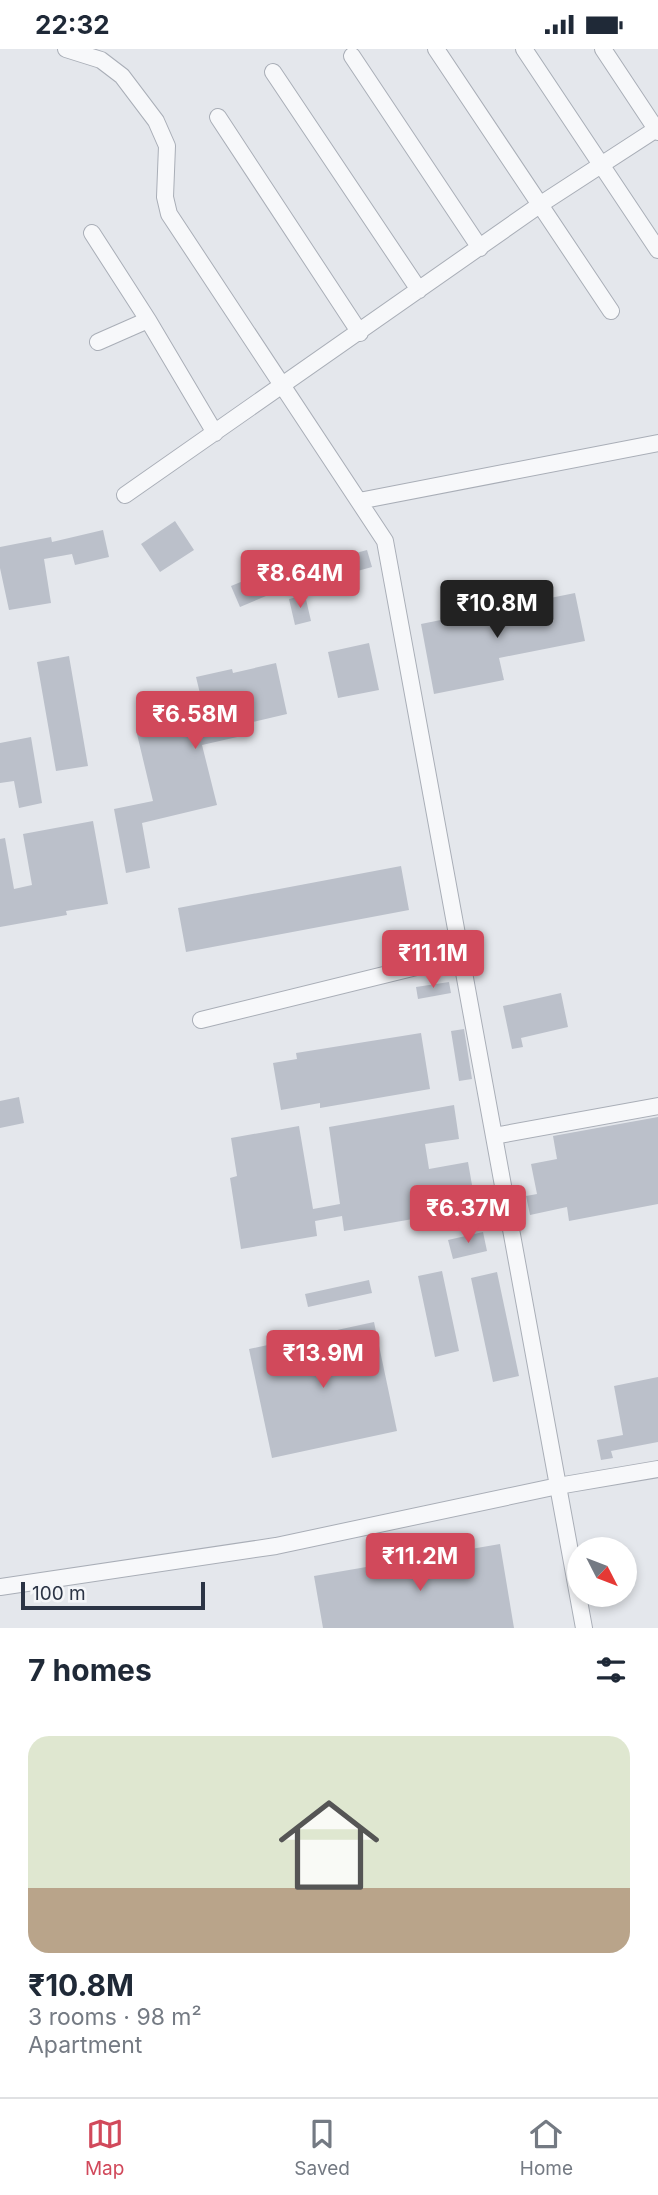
<!DOCTYPE html>
<html lang="en">
<head>
<meta charset="utf-8">
<style>
	body { margin:0; font-family:Inter,sans-serif; background:#f6f6f7; color:#1f2937; height:100vh; display:flex; flex-direction:column; font-size:26px; white-space:nowrap }
	* { box-sizing:border-box; margin:0 }
	p { font-size:23px; color:#747a83 }
	.icon { flex:none; width:38px; height:38px; fill:none; stroke:currentColor; stroke-width:2; stroke-linecap:round; stroke-linejoin:round }
	.map { position:relative; height:1579px; overflow:hidden }
	.panel { display:flex; flex-direction:column; background:#fff; flex:1 }
	.panel>* { flex:none }
	.needle { width:46px; rotate:132deg }
	.controls { position:absolute; left:567px; top:1488px; display:grid; gap:14px }
	.controls a { display:grid; place-items:center; width:70px; height:70px; border-radius:50%; background:#fff; box-shadow:0 4px 10px #0003; font-size:35px }
	.scale { position:absolute; left:21px; bottom:18px; width:184px; box-sizing:border-box; padding-left:7px; border:4px solid #2b3445; border-top:0; font-size:19px; line-height:24px; white-space:nowrap; color:#2b3445; -webkit-text-stroke:5px #f4f6f9; paint-order:stroke }
	.price { position:absolute; translate:-50% -60px; padding:0 16px; border-radius:7px; background:#d1495b; color:#fff; font-size:23px; line-height:46px; filter:drop-shadow(0 2px 4px #0008) }
	.price::after { content:''; position:absolute; left:50%; top:42px; width:21px; height:16px; margin-left:-10px; background:inherit; clip-path:polygon(0 0,100% 0,50% 100%) }
	.price.active { background:#222; color:#fff }
	ul { padding:0; list-style:none }
	li { display:grid; align-content:center; gap:14px; height:371px; padding:0 28px }
	li span { display:grid; place-items:center; height:217px; border-radius:21px; color:#555 }
	li>.icon { margin-inline-start:auto }
	span .icon { width:126px; height:126px; fill:#fffc; stroke-width:1 }
	li b { font-size:30px }
	h2 { display:flex; justify-content:space-between; align-items:center; height:84px; padding:0 28px; font-size:30px }
	.status { display:flex; justify-content:space-between; align-items:center; height:49px; padding:0 35px; background:#fff; direction:ltr }
	.status svg { height:19px; fill:currentColor }
	.dock { display:flex; justify-content:space-around; align-items:center; height:98px; border-top:2px solid #e0e1e3; background:#fff; font-size:19px; color:#747a83 }
	.dock a { display:grid; justify-items:center; gap:4px }
	.dock .active { color:#d1495b }
	.map>svg:first-child { display:block }
	.building { fill:#bbc0ca }
	.lines { fill:none; stroke-linecap:round; stroke-linejoin:round }
	.minor-casing { stroke:#a9aeb7; stroke-width:18 }
	.minor { stroke:#f7f8fa; stroke-width:16 }
</style>
</head>
<body>
<div class="status"><b>22:32</b><svg viewBox="0 0 49 12"><path d="M0 12V9h3v3zM5 12V6h3v6zM10 12V3h3v9zM15 12V0h3v12zM26 1h20v11H26zM47 4h2v5h-2z"/></svg></div>
<div class="map">
<svg width="658" height="1579" viewBox="0 0 658 1579">
	<rect width="100%" height="100%" fill="#e4e7ec"/>
	<!-- building -->
	<path class="building" d="M175 472 194 501 160 523 141 495Z
		M103 481 109 508 75 516 72 505 44 510 51 554 9 561 0 519V498L51 488 52 493Z
		M367 501 372 518 339 527 334 510Z
		M270 521 278 542 240 558 231 537Z
		M575 544 585 592 499 609 504 631 434 645 421 575Z
		M305 546 311 572 295 576 289 550Z
		M369 594 379 641 338 649 328 603Z
		M69 607 88 717 56 722 37 613Z
		M276 614 287 665 244 675 246 686 202 696 217 756 142 774 150 819 126 824 114 760 153 752 136 681 205 665 196 628 232 620 233 624Z
		M31 688 42 754 19 759 14 732 0 734V694Z
		M93 772 108 855 66 862 67 866 0 878V790L5 789 14 840 32 836 23 785Z
		M401 817 409 861 186 903 178 859Z
		M449 933 451 944 418 950 416 938Z
		M561 944 568 978 521 989 523 998 512 1000 503 957Z
		M464 980 472 1030 459 1032 451 982Z
		M421 984 430 1040 320 1059V1054L281 1061 273 1014 297 1010 296 1004Z
		M19 1048 24 1074 0 1079V1052Z
		M454 1056 459 1090 425 1095 429 1120 468 1113 476 1159 344 1182 342 1167 315 1172 317 1187 241 1200 230 1129 237 1127 231 1089 299 1077 313 1160 340 1155 329 1078Z
		M658 1068V1155L569 1172 567 1158 530 1166 526 1147 537 1145 531 1115 557 1110 553 1087Z
		M483 1183 487 1202 453 1210 448 1191Z
		M442 1222 459 1302 435 1308 418 1227Z
		M497 1223 519 1327 493 1333 471 1229Z
		M369 1231 372 1244 308 1258 305 1245Z
		M374 1273 397 1382 272 1409 249 1300Z
		M658 1328V1393L611 1402 613 1409 601 1411 597 1391 623 1386 614 1337Z
		M500 1495 514 1579H323L314 1527Z"/>
	<g class="lines">
		<defs>
			<path id="minor" d="M66 0 101 11 122 27 156 72 167 97 165 148 169 165 385 492 584 1579
				M436 0 611 262
				M524 0 658 201
				M603 0 658 83
				M352 7 480 199
				M273 23 419 241
				M218 68 360 284
				M92 184 148 271 215 384
				M98 293 148 271
				M125 446 541 155 658 79
				M359 452 658 394
				M201 971 461 907
				M494 1087 658 1057
				M0 1538 276 1497 558 1437 658 1420"/>
		</defs>
		<!-- minor casing -->
		<use href="#minor" class="minor-casing"/>
		<!-- minor -->
		<use href="#minor" class="minor"/>
	</g>
</svg>
<div class="controls">
<a><svg class="needle" viewBox="-14 -14 28 28"><path d="M0-13l5 13h-10z" fill="#e53935"/><path d="M0 13l5-13h-10z" fill="#747a83"/></svg></a>
</div>
<div class="scale">100 m</div>
<b class="price" style="left:300px;top:561px">₹8.64M</b>
<b class="price active" style="left:497px;top:591px">₹10.8M</b>
<b class="price" style="left:195px;top:702px">₹6.58M</b>
<b class="price" style="left:433px;top:941px">₹11.1M</b>
<b class="price" style="left:468px;top:1196px">₹6.37M</b>
<b class="price" style="left:323px;top:1341px">₹13.9M</b>
<b class="price" style="left:420px;top:1544px">₹11.2M</b>
</div>
<section class="panel">
<h2>7 homes<svg class="icon" aria-label="filters" viewBox="0 0 24 24"><path d="M4 7h16M4 17h16"/><circle cx="9" cy="7" r="2"/><circle cx="15" cy="17" r="2"/></svg></h2>
<ul>
<li><span style="background:linear-gradient(#dfe7d0 70%,#b9a48a 0)"><svg class="icon" aria-label="home" viewBox="0 0 24 24"><path d="M3 11l9-7 9 7M6 9v11h12V9"/></svg></span><div><b>₹10.8M</b><p>3 rooms · 98 m²</p><p>Apartment</p></div></li>
</ul>
</section>
<nav class="dock">
<a class="active"><svg class="icon" aria-label="map" viewBox="0 0 24 24"><path d="M3 6l6-2 6 2 6-2v14l-6 2-6-2-6 2zM9 4v14M15 6v14"/></svg>Map</a>
<a><svg class="icon" aria-label="saved" viewBox="0 0 24 24"><path d="M7 4h10v16l-5-4-5 4z"/></svg>Saved</a>
<a><svg class="icon" aria-label="home" viewBox="0 0 24 24"><path d="M3 11l9-7 9 7M6 9v11h12V9"/></svg>Home</a>
</nav>
</body>
</html>
